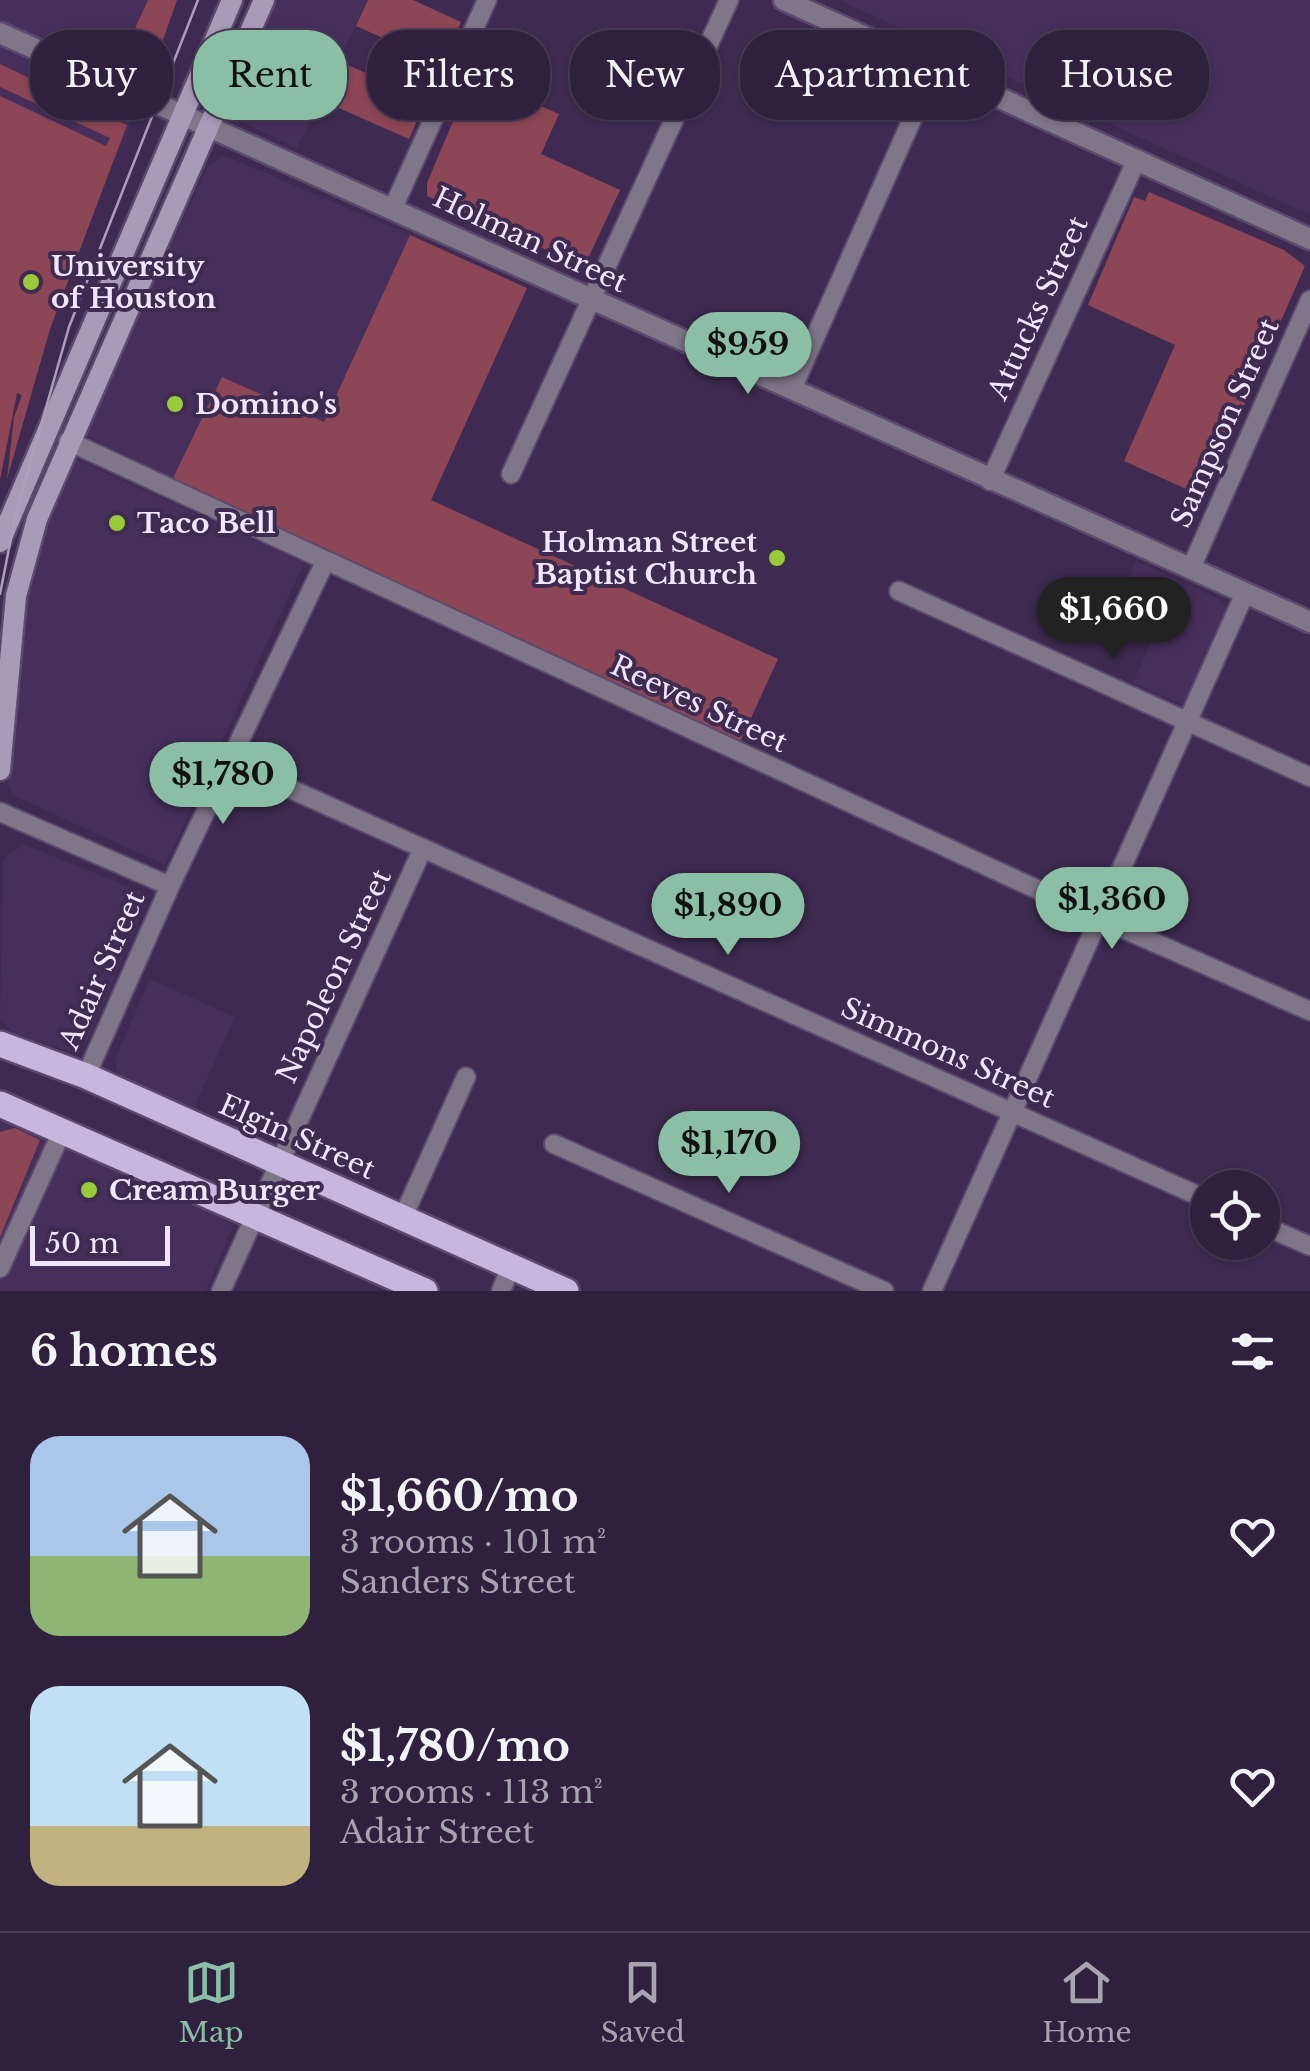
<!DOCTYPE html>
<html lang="en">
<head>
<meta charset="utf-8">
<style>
	body { margin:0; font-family:"Libre Baskerville",serif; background:#372844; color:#f1f3f6; height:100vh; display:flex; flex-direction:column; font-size:38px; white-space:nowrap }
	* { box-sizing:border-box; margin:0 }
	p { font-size:32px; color:#a7a3b0 }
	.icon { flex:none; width:55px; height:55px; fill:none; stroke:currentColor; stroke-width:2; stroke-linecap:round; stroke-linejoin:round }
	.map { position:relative; height:1291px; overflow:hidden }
	.drawer { display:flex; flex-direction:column; background:#2f203d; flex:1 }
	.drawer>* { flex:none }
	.guide { position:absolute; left:30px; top:30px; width:1250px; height:90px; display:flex; gap:20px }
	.fabs { position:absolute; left:1190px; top:1170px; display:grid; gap:20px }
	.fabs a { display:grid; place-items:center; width:90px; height:90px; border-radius:50%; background:#2f203d; box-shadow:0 2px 8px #0004,0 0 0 2px #4a3e57; font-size:50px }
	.scale { position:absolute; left:30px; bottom:25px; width:140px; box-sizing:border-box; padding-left:10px; border:5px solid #f2e6ff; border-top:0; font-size:28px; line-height:35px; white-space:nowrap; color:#f2e6ff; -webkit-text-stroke:8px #3f2b51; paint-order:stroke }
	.price { position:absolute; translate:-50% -85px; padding:0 22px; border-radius:35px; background:#8abfa5; color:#111; font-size:32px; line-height:65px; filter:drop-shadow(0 2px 5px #0008) }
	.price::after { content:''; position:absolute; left:50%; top:60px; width:30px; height:22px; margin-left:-15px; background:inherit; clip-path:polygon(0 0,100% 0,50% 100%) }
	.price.selected { background:#222; color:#fff }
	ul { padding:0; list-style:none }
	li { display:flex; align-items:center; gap:30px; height:250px; padding:0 30px }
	li span { display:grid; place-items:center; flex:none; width:280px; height:200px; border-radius:30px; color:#555 }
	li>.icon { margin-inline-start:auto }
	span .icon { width:120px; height:120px; fill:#fffc; stroke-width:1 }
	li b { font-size:42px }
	h2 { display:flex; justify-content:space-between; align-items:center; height:120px; padding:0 30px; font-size:42px }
	.tag { padding:0 35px; border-radius:40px; background:#2f203d; box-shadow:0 2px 8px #0004,0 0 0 2px #4a3e57; font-size:35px; line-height:90px }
	.tag.selected { background:#8abfa5; color:#111 }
	.tab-bar { display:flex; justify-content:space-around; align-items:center; height:140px; border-top:2px solid #4a3e57; background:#2f203d; font-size:28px; color:#a7a3b0 }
	.tab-bar a { display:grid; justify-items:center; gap:5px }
	.tab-bar .selected { color:#8abfa5 }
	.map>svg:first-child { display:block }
	.built { fill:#472f5c }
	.green { fill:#8d4656 }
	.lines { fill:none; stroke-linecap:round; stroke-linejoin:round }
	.minor-casing { stroke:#5c496d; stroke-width:22 }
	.tertiary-casing { stroke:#5c496d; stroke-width:25 }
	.secondary-casing { stroke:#5c496d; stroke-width:25 }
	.primary-casing { stroke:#5c496d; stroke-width:30 }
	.minor { stroke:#80768a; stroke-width:18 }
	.tertiary { stroke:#80768a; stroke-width:20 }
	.secondary { stroke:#a99ab9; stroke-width:20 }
	.primary { stroke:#c9b6de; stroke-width:25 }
	.tram { stroke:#ae9fbd; stroke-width:2.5 }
	.poi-dot { fill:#98cb37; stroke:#3f2b51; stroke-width:4 }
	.labels { text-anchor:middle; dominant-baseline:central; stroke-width:8; stroke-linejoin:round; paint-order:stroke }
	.street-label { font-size:28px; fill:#f2e6ff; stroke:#3f2b51 }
	.poi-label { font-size:28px; font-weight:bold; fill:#f2e6ff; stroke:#3f2b51; text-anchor:start }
</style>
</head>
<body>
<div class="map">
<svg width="1310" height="1291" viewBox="0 0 1310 1291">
	<rect width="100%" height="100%" fill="#3f2b51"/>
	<!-- built -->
	<path class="built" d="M0 0H177L151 74 0 428Z
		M273 0H368L297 148 242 122 233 111 239 75Z
		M839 0H1310V213L1297 209Z
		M223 155 410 235 324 423 223 377 172 480 86 435V426L209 165Z
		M75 459 304 563 165 865 13 795 8 783 27 595 38 538Z
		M1136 561 1221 600 1226 606 1228 617 1191 703 1185 705 1133 683 1155 634 1114 611Z
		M25 845 144 893 147 902 86 1044 73 1052 14 1034 0 1019 3 863 10 852Z
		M150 979 235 1017 191 1114 125 1083 117 1074 116 1057Z
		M10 1119 236 1218 206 1291H0V1121Z"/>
	<!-- green -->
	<path class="green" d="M148 0H177L151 74 123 55Z
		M368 0H413L461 22 442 64 356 26Z
		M341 62 426 100 409 139 323 101Z
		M0 64 127 125 50 329 7 479 14 417 22 395 17 393 0 480V96L106 146 110 138 0 87Z
		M472 76 559 114 541 154 620 190 584 267 427 196V183Z
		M1149 192 1284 250 1305 266 1204 497 1124 461 1175 345 1088 305 1134 197 1145 201Z
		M410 235 527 288 431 500 778 659 739 744 172 480 222 377 324 422Z
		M15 1128 40 1140 0 1237V1132Z"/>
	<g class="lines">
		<defs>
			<path id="minor" d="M393 208 487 0
				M792 389 934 70
				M68 441 1101 919 1310 1011
				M511 474 729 0
				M990 481 1137 159
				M1191 568 1310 300
				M899 591 1310 777
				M228 761 1208 1200
				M0 812 170 886
				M86 1076 170 886 325 562
				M554 1144 884 1291
				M403 1217 466 1077
				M1262 1225 1310 1246
				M0 1268 63 1129
				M221 1291 423 848
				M501 1291 511 1266
				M932 1291 1245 593"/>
			<path id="tertiary" d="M784 0 1310 239
				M0 33 1310 622"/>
			<path id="secondary" d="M0 542 232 0
				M0 770 16 596 37 519 264 0"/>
			<path id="primary" d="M0 1044 86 1076 566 1291
				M0 1104 425 1291"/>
		</defs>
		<!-- minor casing -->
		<use href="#minor" class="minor-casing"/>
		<!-- tertiary casing -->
		<use href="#tertiary" class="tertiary-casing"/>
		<!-- secondary casing -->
		<use href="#secondary" class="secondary-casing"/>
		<!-- primary casing -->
		<use href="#primary" class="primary-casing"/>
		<!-- minor -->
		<use href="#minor" class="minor"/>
		<!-- tertiary -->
		<use href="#tertiary" class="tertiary"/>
		<!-- secondary -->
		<use href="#secondary" class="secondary"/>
		<!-- primary -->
		<use href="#primary" class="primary"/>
		<!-- tram -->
		<path class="tram" d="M0 594 16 513 69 327 198 0"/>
	</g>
	<!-- markers -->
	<g class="poi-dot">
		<circle cx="31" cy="282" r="10"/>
		<circle cx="175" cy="404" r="10"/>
		<circle cx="117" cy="523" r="10"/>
		<circle cx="777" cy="558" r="10"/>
		<circle cx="89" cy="1190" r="10"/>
	</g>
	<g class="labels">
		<!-- street labels -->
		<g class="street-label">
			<text transform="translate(530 240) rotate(25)">Holman Street</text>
			<text transform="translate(1038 308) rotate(-65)">Attucks Street</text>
			<text transform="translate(1225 423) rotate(-66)">Sampson Street</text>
			<text transform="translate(699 704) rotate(25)">Reeves Street</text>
			<text transform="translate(102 970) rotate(-66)">Adair Street</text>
			<text transform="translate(334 976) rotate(-65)">Napoleon Street</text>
			<text transform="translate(948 1053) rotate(24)">Simmons Street</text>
			<text transform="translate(297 1137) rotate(24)">Elgin Street</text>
		</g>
		<!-- poi labels -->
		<g class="poi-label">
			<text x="51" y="266">University<tspan x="51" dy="32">of Houston</tspan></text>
			<text x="195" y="404">Domino's</text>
			<text x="137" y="523">Taco Bell</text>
			<text x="757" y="542" text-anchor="end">Holman Street<tspan x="757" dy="32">Baptist Church</tspan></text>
			<text x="109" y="1190">Cream Burger</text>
		</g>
	</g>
</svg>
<div class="fabs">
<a><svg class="icon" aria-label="locate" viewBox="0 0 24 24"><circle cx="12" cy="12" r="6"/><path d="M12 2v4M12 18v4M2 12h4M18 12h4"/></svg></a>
</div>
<div class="scale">50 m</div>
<b class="price" style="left:748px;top:397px">$959</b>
<b class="price selected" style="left:1114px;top:662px">$1,660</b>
<b class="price" style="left:223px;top:827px">$1,780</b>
<b class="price" style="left:1112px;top:952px">$1,360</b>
<b class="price" style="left:728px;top:958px">$1,890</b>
<b class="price" style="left:729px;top:1196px">$1,170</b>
<div class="guide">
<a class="tag">Buy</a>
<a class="tag selected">Rent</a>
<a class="tag">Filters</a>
<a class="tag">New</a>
<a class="tag">Apartment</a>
<a class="tag">House</a>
</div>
</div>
<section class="drawer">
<h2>6 homes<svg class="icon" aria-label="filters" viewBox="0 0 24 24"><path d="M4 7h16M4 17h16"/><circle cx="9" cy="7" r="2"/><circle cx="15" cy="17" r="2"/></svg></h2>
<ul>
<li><span style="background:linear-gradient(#a9c7e8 60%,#8fb573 0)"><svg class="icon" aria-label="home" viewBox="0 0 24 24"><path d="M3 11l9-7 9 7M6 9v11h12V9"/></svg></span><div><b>$1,660/mo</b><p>3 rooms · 101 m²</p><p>Sanders Street</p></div><svg class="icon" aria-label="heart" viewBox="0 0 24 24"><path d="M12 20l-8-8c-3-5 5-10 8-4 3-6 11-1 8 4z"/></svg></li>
<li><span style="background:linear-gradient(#bfe0f5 70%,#c2b280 0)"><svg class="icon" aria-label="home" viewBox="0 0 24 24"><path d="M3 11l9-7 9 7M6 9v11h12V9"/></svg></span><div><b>$1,780/mo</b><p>3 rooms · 113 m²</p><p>Adair Street</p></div><svg class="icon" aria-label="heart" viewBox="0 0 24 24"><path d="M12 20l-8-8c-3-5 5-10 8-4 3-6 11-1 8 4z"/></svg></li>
</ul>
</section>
<nav class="tab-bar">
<a class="selected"><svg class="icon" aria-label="map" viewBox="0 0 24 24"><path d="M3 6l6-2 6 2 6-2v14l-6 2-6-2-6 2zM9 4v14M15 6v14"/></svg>Map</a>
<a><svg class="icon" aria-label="saved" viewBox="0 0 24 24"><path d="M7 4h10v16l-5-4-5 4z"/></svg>Saved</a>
<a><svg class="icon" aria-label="home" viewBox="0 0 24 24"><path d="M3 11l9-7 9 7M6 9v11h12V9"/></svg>Home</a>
</nav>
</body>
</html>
